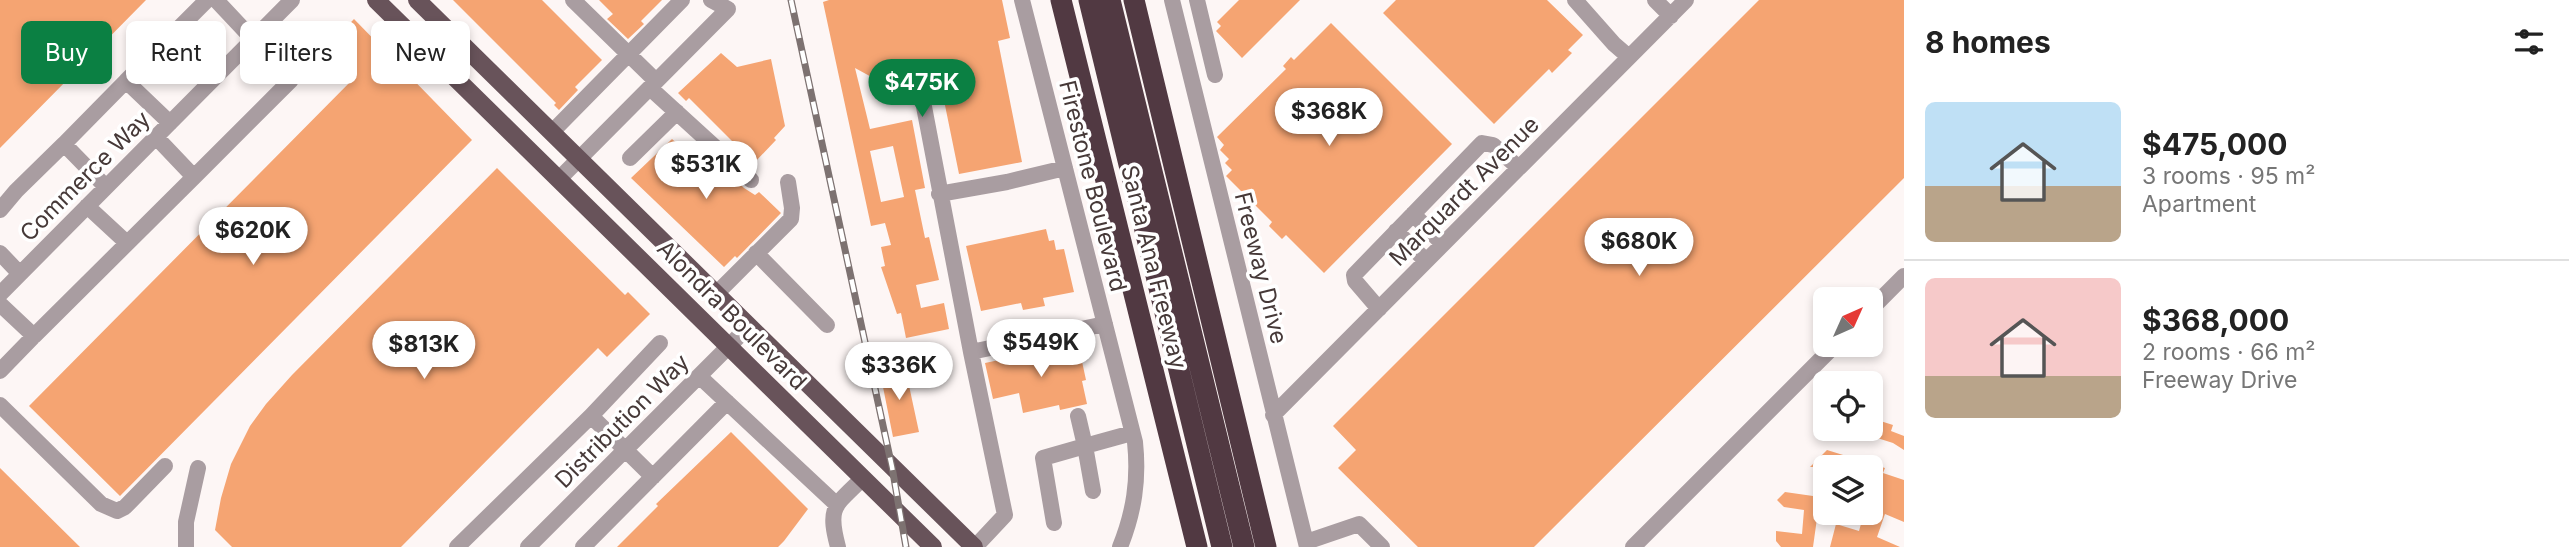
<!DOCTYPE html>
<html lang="en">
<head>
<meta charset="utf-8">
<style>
	body { margin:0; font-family:Inter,sans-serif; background:#f6f6f6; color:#222; height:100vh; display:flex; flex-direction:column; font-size:26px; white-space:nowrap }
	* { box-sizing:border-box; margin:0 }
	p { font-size:23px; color:#767676 }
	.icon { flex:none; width:38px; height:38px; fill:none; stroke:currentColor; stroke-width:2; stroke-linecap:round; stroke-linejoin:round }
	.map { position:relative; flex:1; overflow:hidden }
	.sheet { display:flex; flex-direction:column; background:#fff; width:665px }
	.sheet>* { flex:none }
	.hud { position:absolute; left:21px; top:21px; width:665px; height:63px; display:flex; gap:14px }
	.needle { width:46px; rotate:45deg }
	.controls { position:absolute; left:1813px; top:287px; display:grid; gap:14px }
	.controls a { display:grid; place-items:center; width:70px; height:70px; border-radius:10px; background:#fff; box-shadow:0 4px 10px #0003; font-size:35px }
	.price { position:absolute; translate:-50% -60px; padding:0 16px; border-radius:24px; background:#fff; color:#222; font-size:23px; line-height:46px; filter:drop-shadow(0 2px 4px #0008) }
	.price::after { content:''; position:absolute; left:50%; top:42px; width:21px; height:16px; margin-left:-10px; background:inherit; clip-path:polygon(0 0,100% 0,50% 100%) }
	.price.selected { background:#0b8043; color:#fff }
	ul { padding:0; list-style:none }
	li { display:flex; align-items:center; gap:21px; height:175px; padding:0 21px }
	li+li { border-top:2px solid #e0e0e0 }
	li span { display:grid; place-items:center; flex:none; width:196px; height:140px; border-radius:10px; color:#555 }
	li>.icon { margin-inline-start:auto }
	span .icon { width:84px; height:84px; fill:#fffc; stroke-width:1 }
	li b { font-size:30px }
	h2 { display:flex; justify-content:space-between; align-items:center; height:84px; padding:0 21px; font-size:30px }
	.pill { padding:0 24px; border-radius:10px; background:#fff; box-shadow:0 4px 10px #0003; font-size:24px; line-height:63px }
	.pill.selected { background:#0b8043; color:#fff }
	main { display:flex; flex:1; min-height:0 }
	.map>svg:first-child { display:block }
	.building { fill:#f5a472; fill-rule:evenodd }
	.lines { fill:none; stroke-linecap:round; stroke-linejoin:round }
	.minor { stroke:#a99da1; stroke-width:16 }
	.major { stroke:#68535a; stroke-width:18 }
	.highway { stroke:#513942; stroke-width:21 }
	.rail-casing { stroke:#7d7271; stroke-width:7 }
	.rail { stroke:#fff; stroke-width:4.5; stroke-dasharray:13; stroke-linecap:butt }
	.labels { text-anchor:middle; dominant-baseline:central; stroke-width:7; stroke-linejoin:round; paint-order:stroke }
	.street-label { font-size:23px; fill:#463938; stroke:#fff }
</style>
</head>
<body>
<main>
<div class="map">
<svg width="1904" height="547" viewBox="0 0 1904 547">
	<rect width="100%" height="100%" fill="#fdf6f5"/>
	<!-- building -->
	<path class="building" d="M0 0H146L0 148Z
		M453 0H542L602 60 575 87 578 90 559 110 554 105 556 103Z
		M599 0H662L641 21 644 24 628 39 607 19 613 14Z
		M829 0H1002L1010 38 998 41 1022 162 959 174 937 66 877 80 855 68 870 129 912 120 925 188 915 190 925 238 929 237 939 280 916 285 921 308 944 303 949 329 906 338 901 313 897 314 881 267 885 266 881 247 891 245 885 223 871 226 823 2ZM893 146 904 197 881 202 870 151Z
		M1239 0H1300L1242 58 1216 31 1221 26 1217 22Z
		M1396 0H1547L1583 35 1568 50 1572 53 1552 73 1549 69 1494 124 1383 13Z
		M1759 0H1904V178L1534 547H1418L1338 468 1356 450 1333 426Z
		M354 19 472 140 120 496 29 406 357 75 328 46Z
		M1331 23 1452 144 1324 273 1286 235 1282 239 1269 226 1272 222 1226 176 1232 170 1225 163 1229 159 1220 150 1224 145 1217 137 1286 69 1283 66 1291 57 1294 60Z
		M721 53 737 67 771 59 785 126 774 138 776 140 754 163 689 98 686 101 678 93Z
		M672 139 681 147 686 142 719 174 724 169 744 188 755 195 759 192 781 213 737 258 735 256 724 267 631 178Z
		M497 168 625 295 628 292 650 314 607 357 598 348 401 547H232L215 530 221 498 231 464 250 426 266 404 292 375Z
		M1046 229 1049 241 1054 240 1056 250 1064 249 1074 292 1043 298 1045 306 1023 310 1021 303 981 311 966 246Z
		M1078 343 1086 380 1082 381 1087 404 1060 410 1059 405 1023 413 1019 393 993 399 985 363Z
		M905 367 919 432 893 437 880 372Z
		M1871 418 1893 425 1891 431 1904 436V450L1893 443 1871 436Z
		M731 432 808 509 784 541 778 547H617L658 506 656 504Z
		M1827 450 1885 468 1883 473 1904 480V522L1885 514 1877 537 1900 547H1830L1836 524 1859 531 1864 513H1871V467H1810Z
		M0 468 80 547H0Z
		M1785 492 1820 497 1813 547H1781L1776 541V531L1802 534 1804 510 1784 507 1777 500Z"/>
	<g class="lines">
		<!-- minor -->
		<path class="minor" d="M573 0 656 81
			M1022 0 1135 442C1139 480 1134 512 1120 547
			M1172 0 1307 547
			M1197 0 1215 75
			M1575 0 1614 44 1629 57
			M1655 0 1671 16
			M126 81 207 0
			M650 88 751 180
			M921 91 971 352 1105 324
			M552 132 682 0
			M156 137 194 177 291 80 216 0
			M64 144 126 81 170 123
			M630 158 677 112
			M559 179 728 9 711 0
			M939 194 1007 182 1065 168
			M87 206 127 243
			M0 210 16 191 64 144 106 187
			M1413 214 1443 244
			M1396 231 1426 261
			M0 253 20 274
			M756 253 827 325
			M0 294 292 0
			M716 294 791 219 792 208 788 182
			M0 304 34 336 194 177
			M1379 309 1355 281 1354 275 1482 143 1493 145 1519 168
			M1871 309 1904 276
			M971 352 1005 515 975 547
			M0 371 34 336
			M699 376 836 504
			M0 405 101 504 117 511 125 507 165 466
			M1273 415 1686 0
			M653 477 591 416 660 343
			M1093 491 1085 446 1132 433
			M1054 523 1043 458 1085 446 1078 416
			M1306 542 1359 524 1382 547
			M186 547V522L198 468
			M457 547 591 416
			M528 547 749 326
			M583 547 727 402
			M838 547C827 506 835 506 863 478
			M1633 547 1835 345"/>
		<!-- major -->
		<path class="major" d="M376 0 933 547
			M417 0 974 547"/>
		<!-- highway -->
		<path class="highway" d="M1061 0 1197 547
			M1089 0 1222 547
			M1110 0 1244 547
			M1134 0 1266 547"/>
		<defs>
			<path id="rail" d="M791 0 892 467 906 547"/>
		</defs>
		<!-- rail casing -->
		<use href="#rail" class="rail-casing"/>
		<!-- rail -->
		<use href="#rail" class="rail"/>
	</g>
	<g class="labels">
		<!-- street labels -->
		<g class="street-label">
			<text transform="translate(85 176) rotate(-45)">Commerce Way</text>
			<text transform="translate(1093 186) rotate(76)">Firestone Boulevard</text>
			<text transform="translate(1464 191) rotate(-45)">Marquardt Avenue</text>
			<text transform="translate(1154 267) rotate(76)">Santa Ana Freeway</text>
			<text transform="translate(1261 268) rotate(76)">Freeway Drive</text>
			<text transform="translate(732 315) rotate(45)">Alondra Boulevard</text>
			<text transform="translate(622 421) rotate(-45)">Distribution Way</text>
		</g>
	</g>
</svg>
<div class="controls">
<a><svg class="needle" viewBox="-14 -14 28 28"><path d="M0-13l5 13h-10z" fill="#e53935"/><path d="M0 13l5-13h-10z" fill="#767676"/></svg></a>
<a><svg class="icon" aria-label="locate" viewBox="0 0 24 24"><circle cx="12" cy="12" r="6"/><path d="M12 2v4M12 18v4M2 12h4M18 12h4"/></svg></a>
<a><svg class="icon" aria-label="layers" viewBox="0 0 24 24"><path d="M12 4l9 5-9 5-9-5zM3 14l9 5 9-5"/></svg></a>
</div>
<b class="price selected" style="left:922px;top:119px">$475K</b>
<b class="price" style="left:1329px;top:148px">$368K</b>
<b class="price" style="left:706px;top:201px">$531K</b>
<b class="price" style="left:253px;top:267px">$620K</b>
<b class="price" style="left:1639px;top:278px">$680K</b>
<b class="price" style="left:1041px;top:379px">$549K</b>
<b class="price" style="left:424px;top:381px">$813K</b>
<b class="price" style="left:899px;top:402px">$336K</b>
<div class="hud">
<a class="pill selected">Buy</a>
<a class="pill">Rent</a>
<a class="pill">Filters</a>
<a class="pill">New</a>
</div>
</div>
<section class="sheet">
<h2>8 homes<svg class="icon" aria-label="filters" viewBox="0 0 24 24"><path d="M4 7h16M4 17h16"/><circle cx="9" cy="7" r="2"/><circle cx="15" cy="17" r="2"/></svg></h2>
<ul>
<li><span style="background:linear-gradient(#bfe0f5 60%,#b9a48a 0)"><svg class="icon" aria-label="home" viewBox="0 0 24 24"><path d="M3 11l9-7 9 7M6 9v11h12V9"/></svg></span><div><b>$475,000</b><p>3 rooms · 95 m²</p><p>Apartment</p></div></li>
<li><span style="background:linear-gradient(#f6c9c9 70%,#b9a48a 0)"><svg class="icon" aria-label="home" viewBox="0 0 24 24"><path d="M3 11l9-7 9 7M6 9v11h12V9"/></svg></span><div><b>$368,000</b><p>2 rooms · 66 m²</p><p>Freeway Drive</p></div></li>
</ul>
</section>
</main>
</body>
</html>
